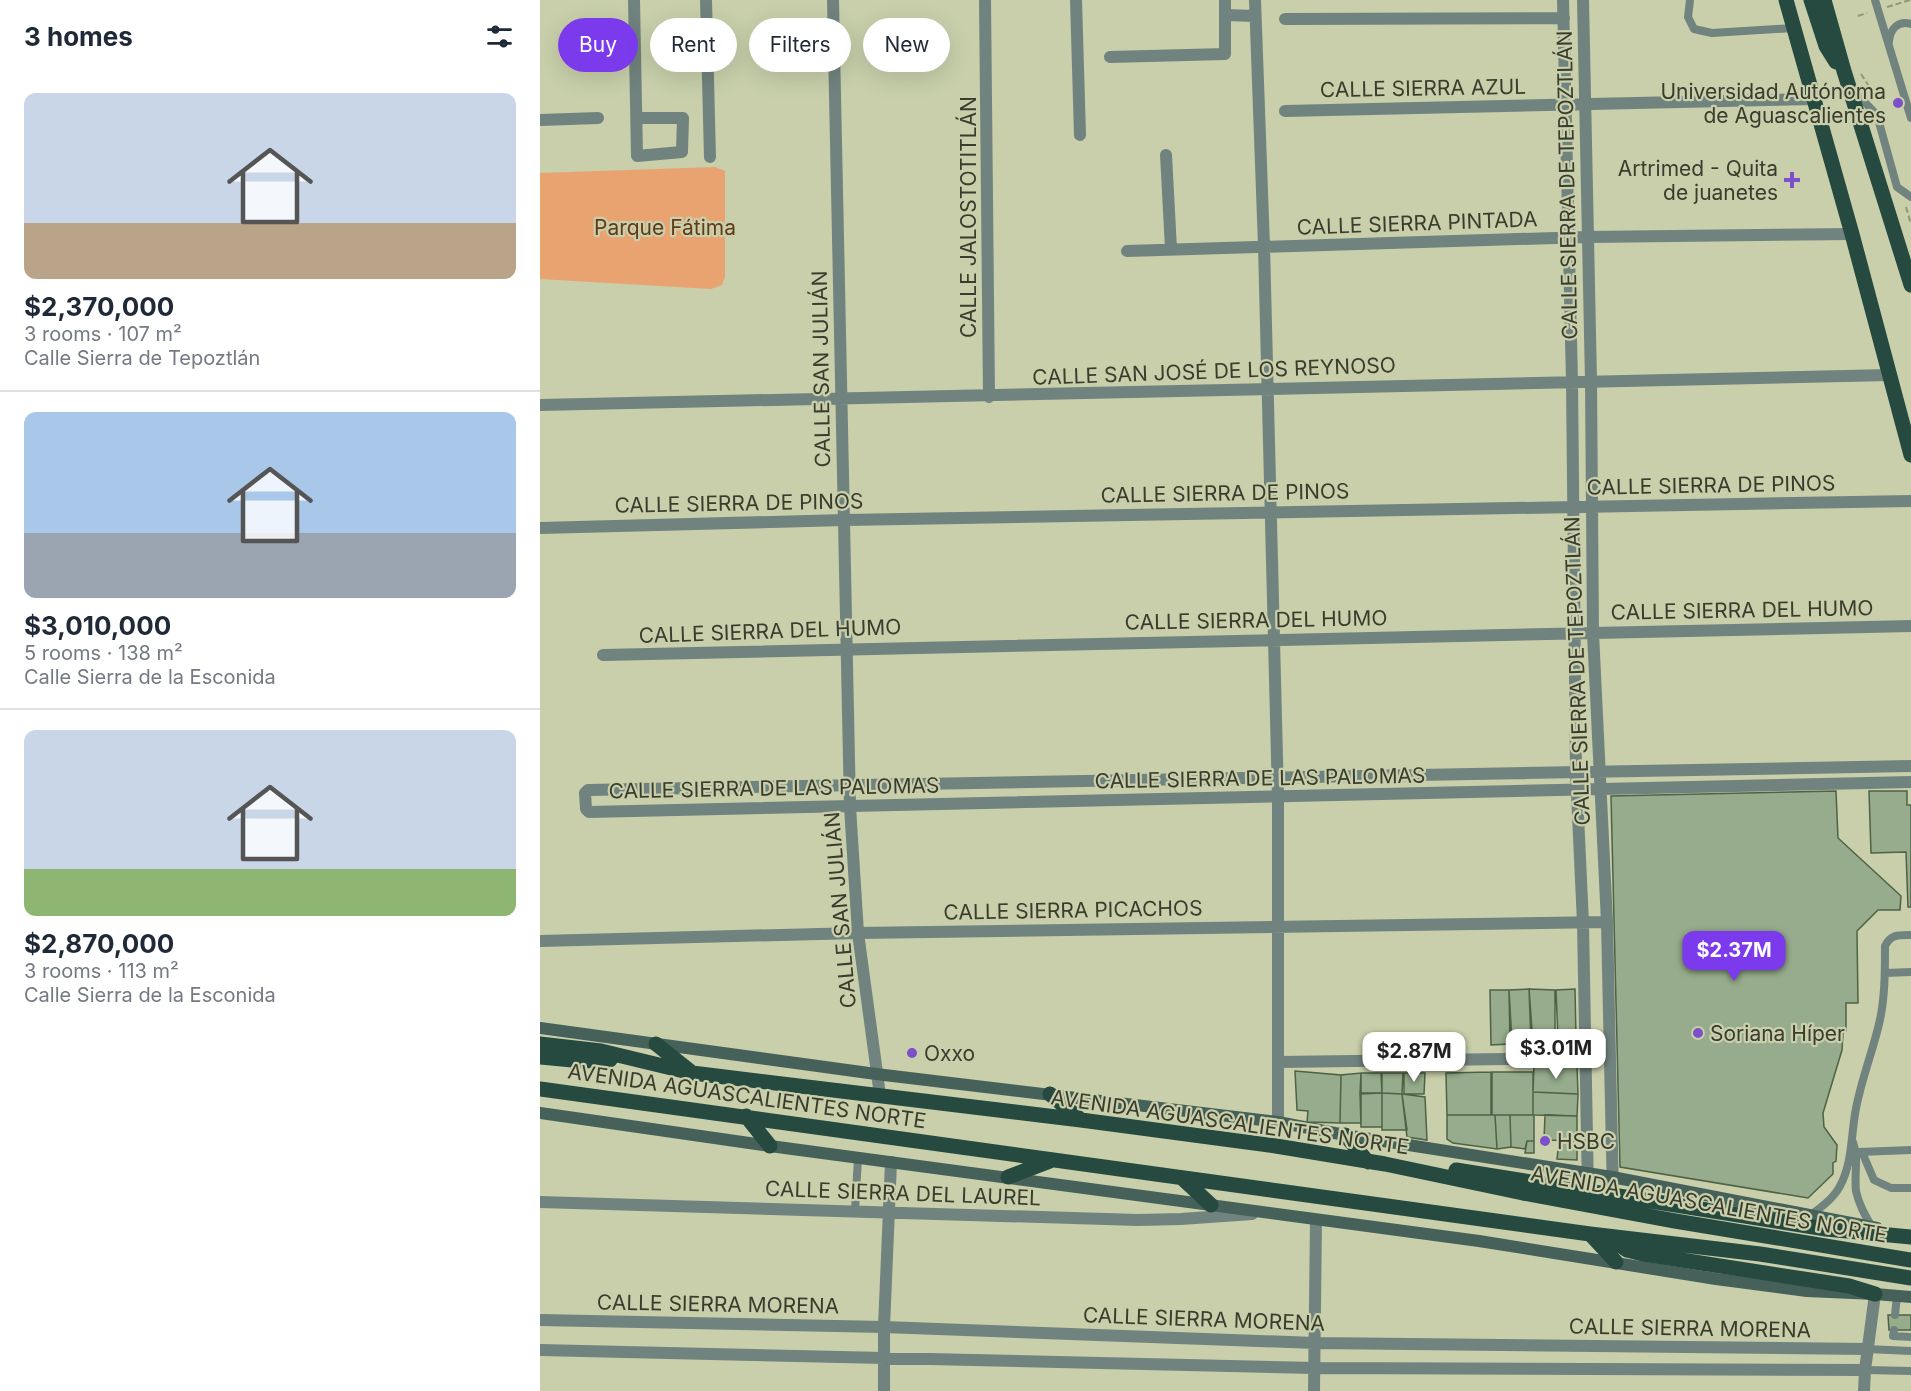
<!DOCTYPE html>
<html lang="en">
<head>
<meta charset="utf-8">
<style>
	body { margin:0; font-family:Inter,sans-serif; background:#f2f2f3; color:#1f2937; height:100vh; display:flex; flex-direction:column; font-size:22px; white-space:nowrap }
	* { box-sizing:border-box; margin:0 }
	p { font-size:20px; color:#747a83 }
	.icon { flex:none; width:33px; height:33px; fill:none; stroke:currentColor; stroke-width:2; stroke-linecap:round; stroke-linejoin:round }
	.map { position:relative; flex:1; overflow:hidden }
	.drawer { display:flex; flex-direction:column; background:#fff; width:540px }
	.drawer>* { flex:none }
	.guide { position:absolute; left:18px; top:18px; width:570px; height:54px; display:flex; gap:12px }
	.price { position:absolute; translate:-50% -51px; padding:0 14px; border-radius:12px; background:#fff; color:#222; font-size:20px; line-height:39px; filter:drop-shadow(0 2px 3px #0008) }
	.price::after { content:''; position:absolute; left:50%; top:36px; width:18px; height:14px; margin-left:-9px; background:inherit; clip-path:polygon(0 0,100% 0,50% 100%) }
	.price.active { background:#7c3aed; color:#fff }
	ul { padding:0; list-style:none }
	li { display:grid; align-content:center; gap:12px; height:318px; padding:0 24px }
	li+li { border-top:2px solid #e0e1e3 }
	li span { display:grid; place-items:center; height:186px; border-radius:12px; color:#555 }
	li>.icon { margin-inline-start:auto }
	span .icon { width:108px; height:108px; fill:#fffc; stroke-width:1 }
	li b { font-size:26px }
	h2 { display:flex; justify-content:space-between; align-items:center; height:72px; padding:0 24px; font-size:26px }
	.tag { padding:0 21px; border-radius:27px; background:#fff; box-shadow:0 6px 24px #0002; font-size:21px; line-height:54px }
	.tag.active { background:#7c3aed; color:#fff }
	main { display:flex; flex:1; min-height:0 }
	.map>svg:first-child { display:block }
	.green { fill:#e9a371 }
	.building { fill:#96ac8c; stroke:#4e6245; stroke-width:1.5 }
	.lines { fill:none; stroke-linecap:round; stroke-linejoin:round }
	.path { stroke:#91967a; stroke-width:2; stroke-dasharray:6 3; stroke-linecap:butt }
	.lane { stroke:#71837e; stroke-width:8 }
	.street { stroke:#71837e; stroke-width:12 }
	.secondary { stroke:#46615a; stroke-width:12 }
	.primary { stroke:#264940; stroke-width:15 }
	.poi-dot { fill:#7b50c9; stroke:#c8cfaa; stroke-width:2 }
	.labels { text-anchor:middle; dominant-baseline:central; stroke-width:4.5; stroke-linejoin:round; paint-order:stroke }
	.street-label { font-size:21px; fill:#3a3c2d; stroke:#c8cfaa }
	.poi-label { font-size:21px; fill:#3a3c2d; stroke:#c8cfaa; text-anchor:start }
	.park-label { font-size:21px; fill:#633b1b; stroke:#c8cfaa }
</style>
</head>
<body>
<main>
<section class="drawer">
<h2>3 homes<svg class="icon" aria-label="filters" viewBox="0 0 24 24"><path d="M4 7h16M4 17h16"/><circle cx="9" cy="7" r="2"/><circle cx="15" cy="17" r="2"/></svg></h2>
<ul>
<li><span style="background:linear-gradient(#c9d6e8 70%,#b9a48a 0)"><svg class="icon" aria-label="home" viewBox="0 0 24 24"><path d="M3 11l9-7 9 7M6 9v11h12V9"/></svg></span><div><b>$2,370,000</b><p>3 rooms · 107 m²</p><p>Calle Sierra de Tepoztlán</p></div></li>
<li><span style="background:linear-gradient(#a9c7e8 65%,#9aa5b1 0)"><svg class="icon" aria-label="home" viewBox="0 0 24 24"><path d="M3 11l9-7 9 7M6 9v11h12V9"/></svg></span><div><b>$3,010,000</b><p>5 rooms · 138 m²</p><p>Calle Sierra de la Esconida</p></div></li>
<li><span style="background:linear-gradient(#c9d6e8 75%,#8fb573 0)"><svg class="icon" aria-label="home" viewBox="0 0 24 24"><path d="M3 11l9-7 9 7M6 9v11h12V9"/></svg></span><div><b>$2,870,000</b><p>3 rooms · 113 m²</p><p>Calle Sierra de la Esconida</p></div></li>
</ul>
</section>
<div class="map">
<svg width="1371" height="1391" viewBox="0 0 1371 1391">
	<rect width="100%" height="100%" fill="#c8cfaa"/>
	<!-- green -->
	<path class="green" d="M175 167 185 171V277L182 285 171 289 0 279V173Z"/>
	<!-- building -->
	<path class="building" d="M1296 791 1298 838 1361 896 1360 910H1338L1317 931 1318 1003H1306V1031L1303 1032 1302 1050 1283 1113 1284 1127 1297 1145 1296 1161 1293 1163V1174L1268 1198 1080 1167 1071 796Z
		M1329 791H1367V805H1371V907H1368L1366 852 1331 853Z
		M989 989 1015 990V1038L1014 1045 993 1043Z
		M989 989 991 1042H972L969 990Z
		M1035 989 1036 1037 1018 1038 1016 990Z
		M950 990H969L970 1044 951 1045Z
		M994 1066 1037 1067 1038 1094 993 1092Z
		M755 1071 801 1075 800 1123 767 1122 768 1111 757 1110Z
		M951 1072V1115H907L906 1073Z
		M952 1072H993V1115H952Z
		M821 1073H841L842 1093 820 1094Z
		M821 1073V1123H800L801 1075Z
		M842 1073H863L862 1094 842 1093Z
		M864 1073H885L884 1094H864Z
		M993 1092 1038 1094 1037 1116 993 1115Z
		M820 1093H842V1127H821Z
		M842 1093 862 1094 867 1130H842Z
		M862 1094 885 1097 887 1140 867 1137Z
		M907 1115H955L957 1149 913 1143 907 1139Z
		M955 1115H970L971 1147 957 1149Z
		M970 1115H994V1141H987L985 1149 971 1147Z
		M1005 1115 1037 1116V1141L1004 1140Z
		M987 1141H994V1153H985Z
		M1019 1141H1037V1160L1017 1159Z
		M1348 1315H1371V1330H1349Z"/>
	<g class="lines">
		<!-- path -->
		<path class="path" d="M1347 7 1370 0
			M1318 16 1327 13
			M1321 74 1336 97
			M1366 207 1371 224"/>
		<!-- lane -->
		<path class="lane" d="M1150 0 1148 17 1154 29 1172 33 1254 28
			M1335 0 1371 118
			M1349 42C1350 29 1358 20 1371 24
			M1314 91 1337 115 1357 187 1371 197
			M1345 973 1371 972
			M1313 1142C1319 1159 1314 1174 1316 1191 1319 1205 1325 1215 1332 1227
			M1319 1152 1371 1150
			M1322 1152 1334 1180 1351 1188H1371
			M315 1211 318 1158
			M1271 1215C1281 1207 1294 1198 1300 1186 1312 1164 1311 1138 1315 1114 1320 1083 1332 1054 1339 1024 1345 999 1345 972 1345 946 1351 934 1359 935 1371 935
			M1355 1315 1357 1296
			M1354 1330 1353 1336 1371 1337
			M1327 1349 1371 1351
			M1325 1370 1371 1371"/>
		<!-- street -->
		<path class="street" d="M94 0 97 156 142 152 143 118H97
			M166 0 170 157
			M293 0 310 807 318 933 340 1095
			M445 0 449 397
			M536 0 540 135
			M715 0 724 246 738 797V1122
			M1023 0 1032 381 1036 772 1043 923 1048 1191
			M1043 0 1051 381 1053 633 1067 922 1073 1196
			M686 15 715 16
			M745 19 1024 18
			M570 57 685 54V0
			M745 111 1274 99
			M0 120 58 118
			M626 155 631 249
			M587 251 1047 237 1312 234
			M0 405C450 398 900 383 1350 375
			M0 528 305 520 1371 501
			M63 655 1371 626
			M1371 766 48 790 45 793 46 809 49 812 1371 782
			M0 941 318 933 1067 922
			M738 1062 1044 1058
			M0 1202 598 1220 641 1219 712 1214
			M0 1320 344 1327 775 1343 1327 1349
			M0 1350 774 1368 1325 1370
			M344 1391V1327L351 1162
			M774 1391 776 1220
			M1324 1391 1325 1370 1335 1294"/>
		<!-- secondary -->
		<path class="secondary" d="M0 1028 336 1074 738 1122 805 1135 1072 1177 1337 1228
			M0 1113 230 1146 939 1241 1176 1279 1267 1291 1335 1294 1371 1297"/>
		<!-- primary -->
		<path class="primary" d="M1246 0 1312 234 1371 455
			M1271 0 1286 46 1296 62
			M1284 0 1304 71 1371 285
			M0 1044 61 1051 152 1073 541 1120 736 1146 845 1164 983 1193 1135 1221 1371 1260
			M116 1044 150 1071
			M0 1057 43 1061 70 1060
			M0 1089 1050 1234 1220 1254 1371 1278
			M510 1094 541 1120
			M206 1116 230 1146
			M805 1135 828 1162
			M916 1170 1286 1229 1371 1237
			M468 1177 510 1161
			M642 1178 671 1205
			M1050 1234 1076 1262
			M1068 1237 1087 1250 1103 1254 1309 1286 1335 1294"/>
	</g>
	<!-- markers -->
	<g class="poi-dot">
		<circle cx="1358" cy="103" r="6"/>
		<path d="M1249 171h6v6h6v6h-6v6h-6v-6h-6v-6h6z"/>
		<circle cx="1158" cy="1033" r="6"/>
		<circle cx="372" cy="1053" r="6"/>
		<circle cx="1005" cy="1141" r="6"/>
	</g>
	<g class="labels">
		<!-- street labels -->
		<g class="street-label">
			<text transform="translate(883 88) rotate(-1)">CALLE SIERRA AZUL</text>
			<text transform="translate(1027 185) rotate(-91)">CALLE SIERRA DE TEPOZTLÁN</text>
			<text transform="translate(428 217) rotate(-90)">CALLE JALOSTOTITLÁN</text>
			<text transform="translate(877 223) rotate(-2)">CALLE SIERRA PINTADA</text>
			<text transform="translate(281 369) rotate(-91)">CALLE SAN JULIÁN</text>
			<text transform="translate(674 371) rotate(-2)">CALLE SAN JOSÉ DE LOS REYNOSO</text>
			<text transform="translate(1171 485) rotate(-1)">CALLE SIERRA DE PINOS</text>
			<text transform="translate(685 493) rotate(-1)">CALLE SIERRA DE PINOS</text>
			<text transform="translate(199 503) rotate(-1)">CALLE SIERRA DE PINOS</text>
			<text transform="translate(1202 610) rotate(-1)">CALLE SIERRA DEL HUMO</text>
			<text transform="translate(716 620) rotate(-1)">CALLE SIERRA DEL HUMO</text>
			<text transform="translate(230 631) rotate(-2)">CALLE SIERRA DEL HUMO</text>
			<text transform="translate(1037 671) rotate(-92)">CALLE SIERRA DE TEPOZTLÁN</text>
			<text transform="translate(720 778) rotate(-1)">CALLE SIERRA DE LAS PALOMAS</text>
			<text transform="translate(234 788) rotate(-1)">CALLE SIERRA DE LAS PALOMAS</text>
			<text transform="translate(300 910) rotate(-95)">CALLE SAN JULIÁN</text>
			<text transform="translate(533 910) rotate(-1)">CALLE SIERRA PICACHOS</text>
			<text transform="translate(207 1096) rotate(8)">AVENIDA AGUASCALIENTES NORTE</text>
			<text transform="translate(690 1122) rotate(8)">AVENIDA AGUASCALIENTES NORTE</text>
			<text transform="translate(363 1193) rotate(2)">CALLE SIERRA DEL LAUREL</text>
			<text transform="translate(1169 1204) rotate(10)">AVENIDA AGUASCALIENTES NORTE</text>
			<text transform="translate(178 1304) rotate(1)">CALLE SIERRA MORENA</text>
			<text transform="translate(664 1319) rotate(2)">CALLE SIERRA MORENA</text>
			<text transform="translate(1150 1328) rotate(1)">CALLE SIERRA MORENA</text>
		</g>
		<!-- poi labels -->
		<g class="poi-label">
			<text x="1346" y="91" text-anchor="end">Universidad Autónoma<tspan x="1346" dy="24">de Aguascalientes</tspan></text>
			<text x="1238" y="168" text-anchor="end">Artrimed - Quita<tspan x="1238" dy="24">de juanetes</tspan></text>
			<text x="1170" y="1033">Soriana Híper</text>
			<text x="384" y="1053">Oxxo</text>
			<text x="1017" y="1141">HSBC</text>
		</g>
		<!-- park labels -->
		<g class="park-label">
			<text x="125" y="227">Parque Fátima</text>
		</g>
	</g>
</svg>
<b class="price active" style="left:1194px;top:982px">$2.37M</b>
<b class="price" style="left:1016px;top:1080px">$3.01M</b>
<b class="price" style="left:874px;top:1083px">$2.87M</b>
<div class="guide">
<a class="tag active">Buy</a>
<a class="tag">Rent</a>
<a class="tag">Filters</a>
<a class="tag">New</a>
</div>
</div>
</main>
</body>
</html>
